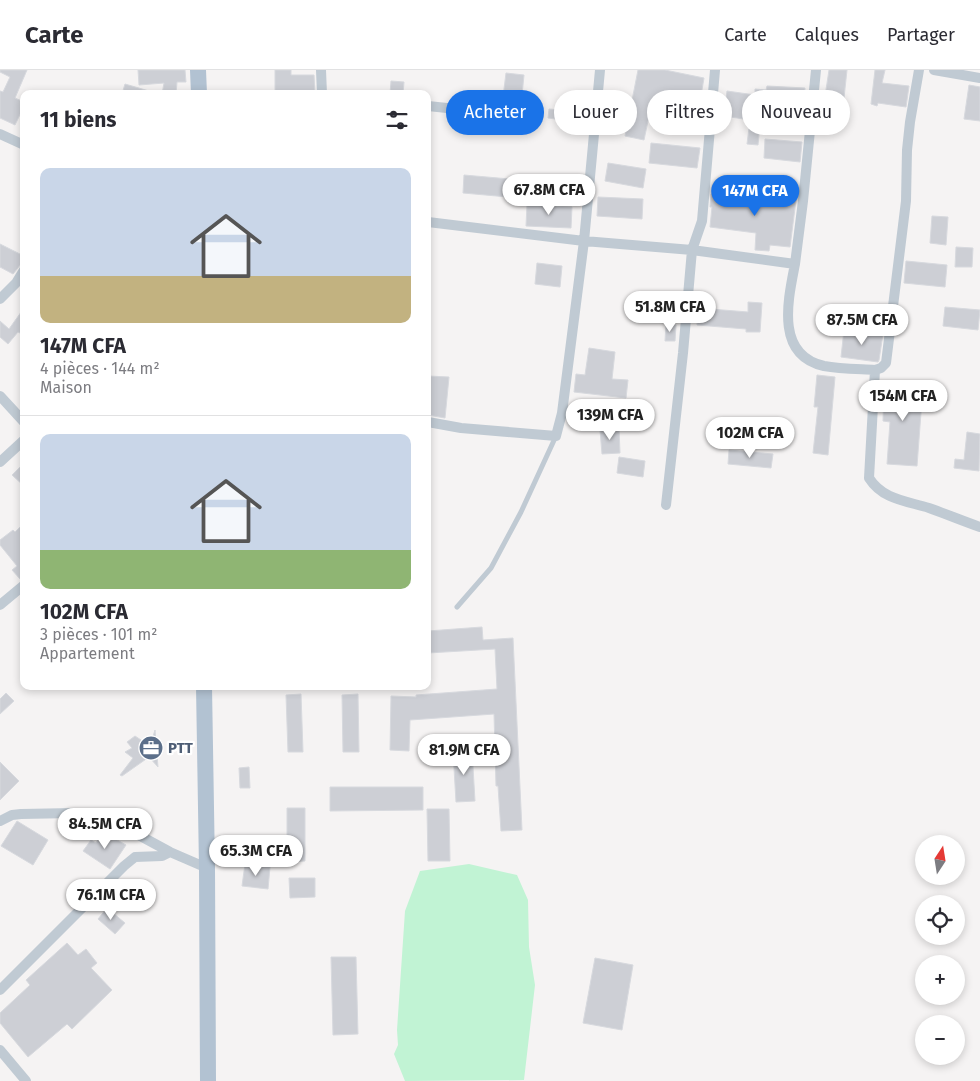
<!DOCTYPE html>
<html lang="fr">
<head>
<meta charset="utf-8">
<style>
	body { margin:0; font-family:"Fira Sans",sans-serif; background:#f7f7f7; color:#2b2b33; height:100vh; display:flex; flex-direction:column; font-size:19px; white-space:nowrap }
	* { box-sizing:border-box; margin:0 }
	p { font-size:16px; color:#7c7c81 }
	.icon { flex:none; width:28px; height:28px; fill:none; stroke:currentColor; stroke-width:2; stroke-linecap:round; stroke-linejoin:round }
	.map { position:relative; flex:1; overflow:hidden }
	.details { position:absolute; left:20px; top:20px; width:411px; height:600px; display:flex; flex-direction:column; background:#fff; border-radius:10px; box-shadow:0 2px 8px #0003 }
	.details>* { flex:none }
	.banner { position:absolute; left:446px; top:20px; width:459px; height:45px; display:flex; gap:10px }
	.needle { width:32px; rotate:12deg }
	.fabs { position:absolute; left:915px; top:765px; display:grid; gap:10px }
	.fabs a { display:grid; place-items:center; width:50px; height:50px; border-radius:50%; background:#fff; box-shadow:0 2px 8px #0003; font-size:25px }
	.price { position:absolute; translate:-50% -42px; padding:0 11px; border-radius:18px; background:#fff; color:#222; font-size:16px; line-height:32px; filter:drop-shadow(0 1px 2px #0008) }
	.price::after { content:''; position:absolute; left:50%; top:30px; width:15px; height:11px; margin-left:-8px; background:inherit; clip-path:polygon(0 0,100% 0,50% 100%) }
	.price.on { background:#1a73e8; color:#fff }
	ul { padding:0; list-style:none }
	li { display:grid; align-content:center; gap:10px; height:265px; padding:0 20px }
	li+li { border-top:1px solid #e1e1e2 }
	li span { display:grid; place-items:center; height:155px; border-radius:10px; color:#555 }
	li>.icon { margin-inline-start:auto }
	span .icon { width:90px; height:90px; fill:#fffc; stroke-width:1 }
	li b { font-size:21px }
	h2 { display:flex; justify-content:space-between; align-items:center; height:60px; padding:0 20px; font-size:21px }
	.tag { padding:0 18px; border-radius:22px; background:#fff; box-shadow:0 2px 8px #0003; font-size:18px; line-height:45px }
	.tag.on { background:#1a73e8; color:#fff }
	header { display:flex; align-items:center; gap:30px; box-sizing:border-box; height:70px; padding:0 25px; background:#fff; border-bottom:1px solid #e1e1e2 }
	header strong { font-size:24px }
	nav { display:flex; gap:28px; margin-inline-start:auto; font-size:18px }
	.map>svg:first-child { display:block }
	.green { fill:#c1f3d4 }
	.building { fill:#cdcfd5; stroke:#d7d9de }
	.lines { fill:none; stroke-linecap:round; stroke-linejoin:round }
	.service { stroke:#c0cad3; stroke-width:5 }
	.minor { stroke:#c0cad3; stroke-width:10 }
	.primary { stroke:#b2c2d2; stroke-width:16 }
	.labels { text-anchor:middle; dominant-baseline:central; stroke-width:4.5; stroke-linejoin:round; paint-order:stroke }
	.service-label { font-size:15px; font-weight:bold; fill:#4e5e75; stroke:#fff; text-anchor:start }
</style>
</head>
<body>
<header>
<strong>Carte</strong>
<nav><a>Carte</a><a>Calques</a><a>Partager</a></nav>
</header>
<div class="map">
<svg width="980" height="1011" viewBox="0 0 980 1011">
	<rect width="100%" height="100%" fill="#f5f3f3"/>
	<!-- green -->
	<path class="green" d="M469 794 517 805 528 830 529 877 535 915 524 1010 405 1011 394 984 398 975 397 960 405 841 420 801Z"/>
	<!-- building -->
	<path class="building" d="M0 0H27L15 28 24 32V36L15 55 0 48V21L3 22 10 7 0 2Z
		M138 0H185L186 12H177L176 24H162L164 13 139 15Z
		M275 0H291V5H314L315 24H275Z
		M638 0H665L704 8 696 55 648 51 644 70 625 66Z
		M829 0H847L844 28 825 26Z
		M875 0H885L882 13 909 16 906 37 878 33 877 36 871 34Z
		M506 3 524 5 520 45 501 43Z
		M391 11 404 12 403 24H390Z
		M125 14 149 21V24H122Z
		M969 15 980 17V51L964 49Z
		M767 16 805 18 804 37 762 34 758 75 747 74 750 50 724 46 727 21 755 25V19L766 20Z
		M549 39 572 41 571 51 548 48Z
		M765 69 802 72 800 92 764 88Z
		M651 73 700 78 697 98 649 93Z
		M608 93 646 99 643 118 605 111Z
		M464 105 521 110 519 128 463 123Z
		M723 118 755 121V126L796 130 790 177 770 175 769 181 755 180 756 163 710 157 712 137H710L711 124 723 126Z
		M598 127 643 129 642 149 597 146Z
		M527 135 572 137 571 158 526 156Z
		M932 146 948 147 946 175 930 173Z
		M0 174 24 186 21 194 13 204 0 197Z
		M956 177 973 178 972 197H955Z
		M906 191 947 195 945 217 904 213Z
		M537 193 562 196 560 217 535 214Z
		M748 232 762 233 760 262H746V259L697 255 698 238 748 242Z
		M945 237 980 240 978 260 943 256Z
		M24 238V265L18 262 8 274 0 267V251L9 259Z
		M666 254 676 255 675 271H665Z
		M844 260 883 264 879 290 878 292 841 287Z
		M589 278 615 282 612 309 628 310 626 328 574 322 576 304 585 305Z
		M817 305 835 307 828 385 813 383 818 337H814Z
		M428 306 449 307 445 348 428 345Z
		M884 313 923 316 917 396 887 394 890 352 883 351Z
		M619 359 620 383 602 384 600 360Z
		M967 362 980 364 979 401 954 398 955 389 964 390Z
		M729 380 773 384 771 398 728 394Z
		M619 387 645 391 643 407 617 403Z
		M24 393V416L12 405Z
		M24 453V508L20 509 12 500 17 496 0 475V470L13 460 15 462Z
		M482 557 483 570 513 568 522 760 501 761 498 716H496L494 644 410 650 409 681 390 680 391 626 416 627V625L497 619 495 579 428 583V561Z
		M6 623 14 631 0 644V629Z
		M301 624 303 682H288L286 625Z
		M358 624 359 682H343L342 625Z
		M155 660 158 697 149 687 122 706 120 705 133 688 125 682 132 678 127 672 135 666 150 676Z
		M472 680 475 731 456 732 453 681Z
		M0 692 19 711 0 730Z
		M249 697 250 718H240L239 698Z
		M330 717H423V740L330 741Z
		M287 738H305V791L287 792Z
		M427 739H449L450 791H428Z
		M17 751 48 770 33 795 1 776Z
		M103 762 126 775 110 799 83 781 91 770 96 773Z
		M245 794 270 797 268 819 242 816Z
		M289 808H315V827L290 828Z
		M107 838 125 853 115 864 98 849Z
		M67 873 78 885 86 879 97 893 91 898 112 920 72 959 67 954 28 987 0 953V943L30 915 26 910Z
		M331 887H356L358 964 333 965Z
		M595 888 633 895 622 960 583 953Z"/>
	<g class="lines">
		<!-- service -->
		<path class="service" d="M457 537 491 498 521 442 556 366"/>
		<!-- minor -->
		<path class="minor" d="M321 0 322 24
			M715 0 702 151 692 180 795 194 803 131 816 0
			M934 0 980 8
			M428 36 494 43
			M0 64 24 75
			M428 152 584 171 692 180 683 283 666 435
			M795 194C788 230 775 285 824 296 840 299 858 299 875 300L881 298 886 293 906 131 907 80 910 52 919 0
			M0 229 16 213 24 200
			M875 300 869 408C883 430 907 431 929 438 946 444 963 451 980 457
			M0 326 24 352
			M428 352 461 358 556 366 562 343 584 171 600 0
			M0 392 24 370
			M0 535 24 515
			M0 751 12 745 21 744 74 743 97 745 111 750 170 782 207 798
			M0 920 124 796 135 787 162 786 170 782
			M0 980 26 1011"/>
		<!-- primary -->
		<path class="primary" d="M198 0 199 24
			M204 616 207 798 208 1011"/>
	</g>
	<!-- icons -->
	<defs>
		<symbol id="office-disc" viewBox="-11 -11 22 22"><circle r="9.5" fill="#5c6f8a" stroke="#fff"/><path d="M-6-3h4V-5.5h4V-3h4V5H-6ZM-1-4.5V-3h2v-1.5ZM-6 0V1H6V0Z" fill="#fff"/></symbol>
	</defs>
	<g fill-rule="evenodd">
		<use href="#office-disc" x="137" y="664" width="28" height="28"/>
	</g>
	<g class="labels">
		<!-- service labels -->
		<g class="service-label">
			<text x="168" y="678">PTT</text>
		</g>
	</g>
</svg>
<div class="fabs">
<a><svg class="needle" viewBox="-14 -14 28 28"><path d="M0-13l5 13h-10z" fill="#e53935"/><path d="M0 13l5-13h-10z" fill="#7c7c81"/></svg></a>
<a><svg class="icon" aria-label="locate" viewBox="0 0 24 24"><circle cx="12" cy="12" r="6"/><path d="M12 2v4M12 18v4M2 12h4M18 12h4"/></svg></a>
<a>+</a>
<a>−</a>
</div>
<b class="price" style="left:549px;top:146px">67.8M CFA</b>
<b class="price on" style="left:755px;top:147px">147M CFA</b>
<b class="price" style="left:670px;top:263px">51.8M CFA</b>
<b class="price" style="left:862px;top:276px">87.5M CFA</b>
<b class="price" style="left:903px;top:352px">154M CFA</b>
<b class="price" style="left:610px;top:371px">139M CFA</b>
<b class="price" style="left:750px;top:389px">102M CFA</b>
<b class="price" style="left:464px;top:706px">81.9M CFA</b>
<b class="price" style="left:105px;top:780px">84.5M CFA</b>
<b class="price" style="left:256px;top:807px">65.3M CFA</b>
<b class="price" style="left:111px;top:851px">76.1M CFA</b>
<div class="banner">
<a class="tag on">Acheter</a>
<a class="tag">Louer</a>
<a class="tag">Filtres</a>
<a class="tag">Nouveau</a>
</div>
<section class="details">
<h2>11 biens<svg class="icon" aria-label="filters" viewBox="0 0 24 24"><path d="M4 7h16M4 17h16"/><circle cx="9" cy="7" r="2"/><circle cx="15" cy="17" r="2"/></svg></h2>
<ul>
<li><span style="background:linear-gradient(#c9d6e8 70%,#c2b280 0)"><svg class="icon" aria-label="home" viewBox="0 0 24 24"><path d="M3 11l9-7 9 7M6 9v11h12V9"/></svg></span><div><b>147M CFA</b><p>4 pièces · 144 m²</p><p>Maison</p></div></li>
<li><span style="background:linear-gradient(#c9d6e8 75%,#8fb573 0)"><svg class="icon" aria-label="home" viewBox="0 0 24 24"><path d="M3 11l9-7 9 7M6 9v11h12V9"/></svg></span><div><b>102M CFA</b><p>3 pièces · 101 m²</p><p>Appartement</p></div></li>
</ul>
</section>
</div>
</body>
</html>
